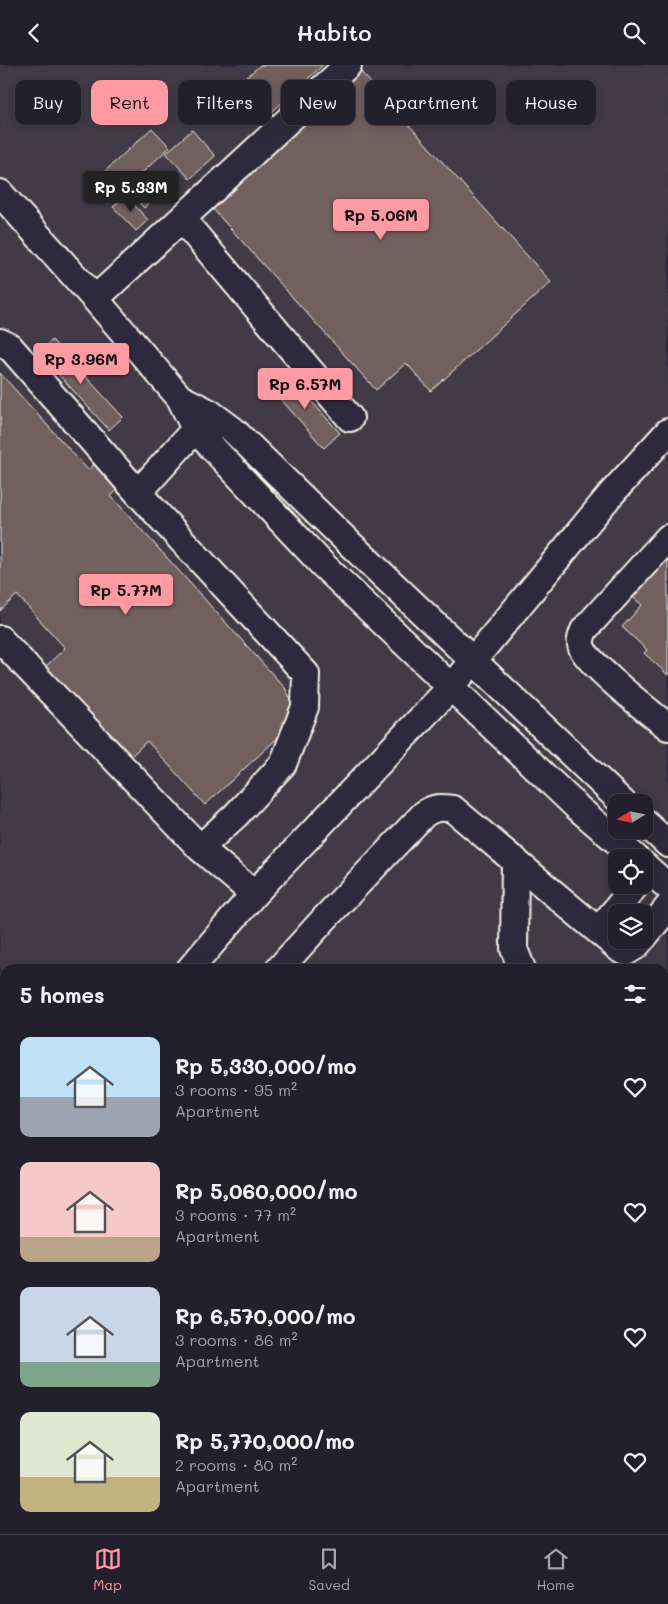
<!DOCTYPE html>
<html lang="en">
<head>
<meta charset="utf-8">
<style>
	body { margin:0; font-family:Mali,sans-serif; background:#2b2836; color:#f1f3f6; height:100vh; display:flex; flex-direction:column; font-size:19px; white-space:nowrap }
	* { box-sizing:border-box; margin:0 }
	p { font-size:16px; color:#a3a3aa }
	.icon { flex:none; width:28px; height:28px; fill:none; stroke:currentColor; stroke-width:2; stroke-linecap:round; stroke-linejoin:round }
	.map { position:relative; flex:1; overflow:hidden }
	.details { position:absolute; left:0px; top:899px; width:669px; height:571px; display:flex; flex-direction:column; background:#23202e; border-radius:15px 15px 0 0; box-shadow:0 2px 12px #0003,0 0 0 1px #403e4a }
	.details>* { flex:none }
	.top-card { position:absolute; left:15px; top:15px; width:639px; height:45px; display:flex; gap:10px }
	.needle { width:32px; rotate:260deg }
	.controls { position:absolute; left:608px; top:729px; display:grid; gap:10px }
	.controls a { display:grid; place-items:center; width:45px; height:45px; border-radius:10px; background:#23202e; box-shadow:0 2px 12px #0003,0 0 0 1px #403e4a; font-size:25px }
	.price { position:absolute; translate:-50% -42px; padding:0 11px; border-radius:5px; background:#ff9aa2; color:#111; font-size:16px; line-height:32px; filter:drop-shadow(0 1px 2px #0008) }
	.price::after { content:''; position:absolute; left:50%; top:30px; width:15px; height:11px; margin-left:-8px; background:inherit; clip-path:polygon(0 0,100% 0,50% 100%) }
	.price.selected { background:#222; color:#fff }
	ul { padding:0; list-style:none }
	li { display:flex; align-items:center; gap:15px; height:125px; padding:0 20px }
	li span { display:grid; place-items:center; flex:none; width:140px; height:100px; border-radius:10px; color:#555 }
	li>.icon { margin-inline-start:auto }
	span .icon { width:60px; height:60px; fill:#fffc; stroke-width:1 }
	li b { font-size:21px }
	h2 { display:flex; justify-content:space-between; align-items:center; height:60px; padding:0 20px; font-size:21px }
	.tag { padding:0 18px; border-radius:10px; background:#23202e; box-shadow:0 2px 12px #0003,0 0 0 1px #403e4a; font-size:18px; line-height:45px }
	.tag.selected { background:#ff9aa2; color:#111 }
	header { display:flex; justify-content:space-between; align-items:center; height:65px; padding:0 20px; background:#23202e; font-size:22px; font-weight:600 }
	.tabs { display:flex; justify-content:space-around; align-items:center; height:70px; border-top:1px solid #403e4a; background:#23202e; font-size:14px; color:#a3a3aa }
	.tabs a { display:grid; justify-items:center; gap:2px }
	.tabs .selected { color:#ff9aa2 }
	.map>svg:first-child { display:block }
	.built { fill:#433a47; fill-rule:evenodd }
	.building { fill:#72615f; stroke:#f4f1e8 }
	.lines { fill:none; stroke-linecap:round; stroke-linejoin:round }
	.minor-casing { stroke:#f4f1e8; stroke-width:30 }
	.minor { stroke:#2f2a3d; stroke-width:26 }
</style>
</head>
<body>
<header><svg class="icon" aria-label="back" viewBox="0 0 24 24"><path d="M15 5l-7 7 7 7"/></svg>Habito<svg class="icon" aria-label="search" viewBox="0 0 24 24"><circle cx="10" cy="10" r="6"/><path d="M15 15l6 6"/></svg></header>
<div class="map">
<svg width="668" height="1469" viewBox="0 0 668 1469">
	<rect width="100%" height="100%" fill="#2f2a3d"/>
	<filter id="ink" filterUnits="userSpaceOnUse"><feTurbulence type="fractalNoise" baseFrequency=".02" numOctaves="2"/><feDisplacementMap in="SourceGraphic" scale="10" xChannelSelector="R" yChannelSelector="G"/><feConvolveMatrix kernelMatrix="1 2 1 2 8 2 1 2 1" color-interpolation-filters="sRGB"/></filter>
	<g filter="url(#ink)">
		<!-- built -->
		<path class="built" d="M0 0H668V1469H0ZM616 738H644V765H616ZM616 792H644V820H616ZM616 848H644V875H616ZM5 904H664V1465H5Z"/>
		<!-- building -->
		<path class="building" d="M260 0H323L262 56 234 24Z
			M361 7 551 217 431 326 406 298 376 325 212 143Z
			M152 63 170 82 109 138 91 119Z
			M192 65 215 91 190 114 166 88Z
			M140 117 155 133 144 143 130 127Z
			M126 131 148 155 136 166 113 142Z
			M52 275 123 352 109 365 38 287Z
			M285 307 340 368 324 383 269 321Z
			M0 308 88 405 99 394 123 420 111 431 285 623 291 635V653L283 668 205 740 147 676 126 696 43 604 65 583 17 530 0 546Z
			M668 486V610L644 588 647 585 622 562 642 540 629 529Z"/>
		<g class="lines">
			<defs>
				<path id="minor" d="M0 128 95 234 180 333 195 364 323 500 578 743 635 792
					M182 154 350 353
					M95 234 348 0
					M0 277 10 282 138 428 306 609 305 642 283 699 236 750 200 783
					M180 333 210 348 233 365 347 476 623 738
					M138 428 208 350
					M668 473 584 565C582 571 579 576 582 583 586 597 653 650 668 662
					M0 574 200 783 254 829
					M644 757 668 779
					M515 795 514 884 522 904
					M644 800 668 822
					M599 865 636 820
					M644 872 668 842
					M190 904 254 829 452 621 611 429 668 367
					M279 904 326 852 424 749C434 742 441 742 453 744L621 885 626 887 636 881 641 875
					M664 1034 668 1038
					M0 1114 5 1109
					M0 1214 5 1208
					M664 1224 668 1219
					M443 1469 447 1465"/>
			</defs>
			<!-- minor casing -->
			<use href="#minor" class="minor-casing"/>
			<!-- minor -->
			<use href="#minor" class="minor"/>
		</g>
	</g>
</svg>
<div class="controls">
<a><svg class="needle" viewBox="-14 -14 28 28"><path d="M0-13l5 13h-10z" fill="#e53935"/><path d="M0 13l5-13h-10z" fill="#a3a3aa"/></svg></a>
<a><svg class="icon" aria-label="locate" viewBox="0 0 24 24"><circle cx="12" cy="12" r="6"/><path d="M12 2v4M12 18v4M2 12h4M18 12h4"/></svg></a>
<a><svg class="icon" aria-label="layers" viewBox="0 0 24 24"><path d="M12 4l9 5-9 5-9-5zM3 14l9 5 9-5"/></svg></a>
</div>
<b class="price selected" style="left:131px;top:148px">Rp 5.33M</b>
<b class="price" style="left:381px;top:176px">Rp 5.06M</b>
<b class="price" style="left:81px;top:320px">Rp 3.96M</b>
<b class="price" style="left:305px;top:345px">Rp 6.57M</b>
<b class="price" style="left:126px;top:551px">Rp 5.77M</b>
<div class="top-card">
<a class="tag">Buy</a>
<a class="tag selected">Rent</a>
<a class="tag">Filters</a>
<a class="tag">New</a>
<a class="tag">Apartment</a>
<a class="tag">House</a>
</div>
<section class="details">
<h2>5 homes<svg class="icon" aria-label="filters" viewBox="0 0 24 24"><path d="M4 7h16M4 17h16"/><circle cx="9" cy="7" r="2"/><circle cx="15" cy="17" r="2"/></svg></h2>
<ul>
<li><span style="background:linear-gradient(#bfe0f5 60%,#9aa5b1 0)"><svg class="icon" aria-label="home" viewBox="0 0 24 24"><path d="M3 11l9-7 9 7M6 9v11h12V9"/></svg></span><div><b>Rp 5,330,000/mo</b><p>3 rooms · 95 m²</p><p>Apartment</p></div><svg class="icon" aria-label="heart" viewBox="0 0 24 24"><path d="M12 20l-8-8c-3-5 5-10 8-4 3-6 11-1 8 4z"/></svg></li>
<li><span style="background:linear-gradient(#f6c9c9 75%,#b9a48a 0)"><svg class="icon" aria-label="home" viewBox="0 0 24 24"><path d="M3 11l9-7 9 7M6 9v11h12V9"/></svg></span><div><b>Rp 5,060,000/mo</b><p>3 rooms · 77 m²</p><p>Apartment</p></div><svg class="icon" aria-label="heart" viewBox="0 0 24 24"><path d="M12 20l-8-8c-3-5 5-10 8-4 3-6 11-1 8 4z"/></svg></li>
<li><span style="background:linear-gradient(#c9d6e8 75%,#7fa58c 0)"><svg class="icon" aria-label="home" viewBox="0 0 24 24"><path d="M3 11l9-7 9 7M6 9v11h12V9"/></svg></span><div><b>Rp 6,570,000/mo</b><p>3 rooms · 86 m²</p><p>Apartment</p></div><svg class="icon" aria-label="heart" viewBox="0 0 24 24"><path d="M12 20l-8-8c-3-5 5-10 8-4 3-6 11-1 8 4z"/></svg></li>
<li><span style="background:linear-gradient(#dfe7d0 65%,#c2b280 0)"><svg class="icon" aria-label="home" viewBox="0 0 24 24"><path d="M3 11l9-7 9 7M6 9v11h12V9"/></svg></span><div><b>Rp 5,770,000/mo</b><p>2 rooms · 80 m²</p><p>Apartment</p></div><svg class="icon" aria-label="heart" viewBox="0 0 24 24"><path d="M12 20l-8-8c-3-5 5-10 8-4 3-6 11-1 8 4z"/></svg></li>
</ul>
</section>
</div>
<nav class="tabs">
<a class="selected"><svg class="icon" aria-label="map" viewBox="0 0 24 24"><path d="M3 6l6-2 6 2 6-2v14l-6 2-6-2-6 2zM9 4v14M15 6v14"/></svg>Map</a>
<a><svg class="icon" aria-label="saved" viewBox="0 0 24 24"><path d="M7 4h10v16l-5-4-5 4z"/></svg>Saved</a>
<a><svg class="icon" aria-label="home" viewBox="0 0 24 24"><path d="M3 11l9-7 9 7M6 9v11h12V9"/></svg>Home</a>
</nav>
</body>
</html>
